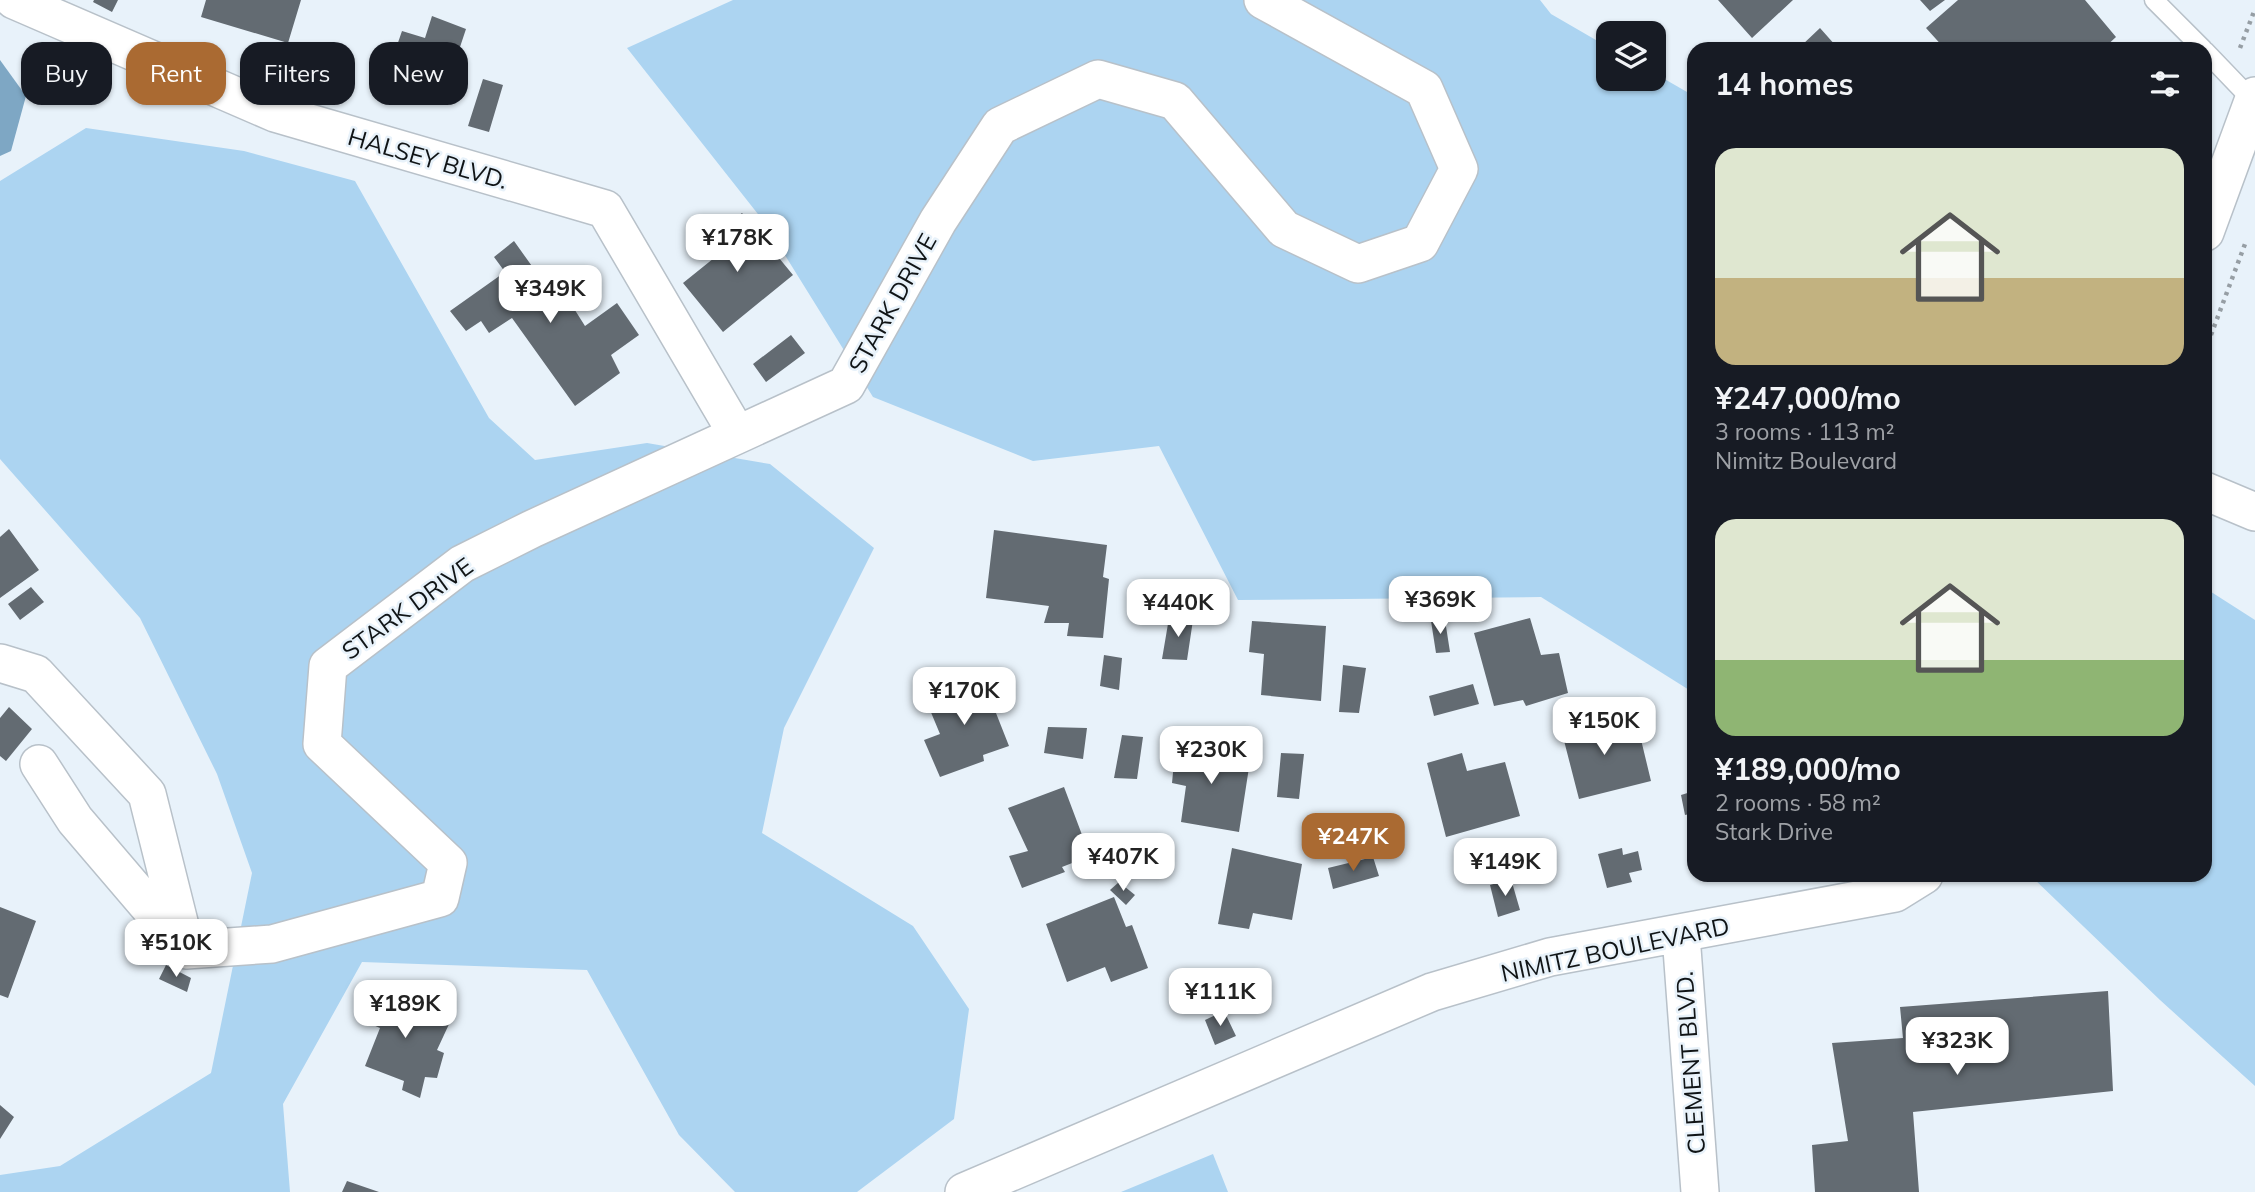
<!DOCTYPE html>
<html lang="en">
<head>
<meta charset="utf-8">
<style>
	body { margin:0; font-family:Mulish,sans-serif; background:#20242c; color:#f1f3f6; height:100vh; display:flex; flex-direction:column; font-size:26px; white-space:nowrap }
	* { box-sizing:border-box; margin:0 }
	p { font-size:23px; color:#9ea1a6 }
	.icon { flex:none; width:38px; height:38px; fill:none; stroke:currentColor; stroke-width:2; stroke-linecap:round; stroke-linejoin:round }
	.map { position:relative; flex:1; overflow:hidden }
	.sheet { position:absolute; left:1687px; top:42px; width:525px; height:840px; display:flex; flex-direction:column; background:#171b24; border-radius:21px; box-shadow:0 2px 5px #0004 }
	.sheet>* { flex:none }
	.top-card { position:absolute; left:21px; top:42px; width:665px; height:63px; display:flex; gap:14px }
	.buttons { position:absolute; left:1596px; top:21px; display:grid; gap:14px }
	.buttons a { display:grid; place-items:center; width:70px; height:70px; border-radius:14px; background:#171b24; box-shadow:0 2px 5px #0004; font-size:35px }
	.price { position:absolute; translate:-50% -60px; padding:0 16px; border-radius:14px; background:#fff; color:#222; font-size:23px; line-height:46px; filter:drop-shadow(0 2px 4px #0008) }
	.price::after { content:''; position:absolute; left:50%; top:42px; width:21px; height:16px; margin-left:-10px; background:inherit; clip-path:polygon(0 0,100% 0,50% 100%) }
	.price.selected { background:#aa6a32; color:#fff }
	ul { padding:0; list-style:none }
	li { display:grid; align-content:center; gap:14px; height:371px; padding:0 28px }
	li span { display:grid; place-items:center; height:217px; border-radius:21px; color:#555 }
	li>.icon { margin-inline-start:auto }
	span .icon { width:126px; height:126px; fill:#fffc; stroke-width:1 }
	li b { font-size:30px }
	h2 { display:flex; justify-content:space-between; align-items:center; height:84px; padding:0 28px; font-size:30px }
	.tag { padding:0 24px; border-radius:21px; background:#171b24; box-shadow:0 2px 5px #0004; font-size:24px; line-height:63px }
	.tag.selected { background:#aa6a32; color:#fff }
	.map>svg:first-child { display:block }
	.green { fill:#acd4f1 }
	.water { fill:#7ea7c4 }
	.building { fill:#636b72 }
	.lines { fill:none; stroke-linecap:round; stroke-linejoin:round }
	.service-casing { stroke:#b8c1c9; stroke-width:21 }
	.minor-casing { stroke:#b8c1c9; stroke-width:40 }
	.path { stroke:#969ea4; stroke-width:4.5; stroke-dasharray:3.5 5; stroke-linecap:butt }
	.service { stroke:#fff; stroke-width:18 }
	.minor { stroke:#fff; stroke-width:37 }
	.labels { text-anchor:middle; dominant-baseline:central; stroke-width:5; stroke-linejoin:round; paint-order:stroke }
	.street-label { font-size:24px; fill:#101416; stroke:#e8f2fa }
</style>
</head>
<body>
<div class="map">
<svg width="2255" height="1192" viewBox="0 0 2255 1192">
	<rect width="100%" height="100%" fill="#e8f2fa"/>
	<!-- green -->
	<path class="green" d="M733 0H1540L1551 14 1608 47V79H1654V73L1694 96V693L1541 597 1238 600 1159 446 1033 461 873 397 765 223 627 48Z
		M86 128 244 151 355 181 489 418 535 460 647 443 770 464 874 548 784 728 762 833 913 926 969 1009 954 1119 857 1192H735L679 1135 587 970 362 962 283 1104 290 1192H0V1175L60 1166 211 1073 252 873 217 774 140 618 0 459V181Z
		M2205 588 2255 620V1086L2160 1000 2031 876 2205 875Z
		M1213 1154 1228 1192H1121Z"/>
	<!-- water -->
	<path class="water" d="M0 60 26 96 11 151 0 156Z"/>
	<!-- building -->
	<path class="building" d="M94 0H118L112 12 93 2Z
		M206 0H301L288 43 201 17Z
		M1718 0H1793L1752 38Z
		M1920 0H1945L1930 11Z
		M1958 0H2085L2116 37 2103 49H1945L1926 28Z
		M432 16 466 29 458 53 465 55 455 85 447 82 440 102 384 83 402 31 425 38Z
		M1820 28 1836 46 1833 49H1804L1801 46Z
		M483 79 503 85 489 132 468 126Z
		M742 213 793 275 723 332 683 283 724 250 713 237Z
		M514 241 544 283 554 277 585 326 617 303 639 335 611 355 620 373 575 406 512 318 489 333 481 321 466 331 450 311 505 272 494 257Z
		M791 335 805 353 766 382 753 364Z
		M9 529 39 570 0 598V537Z
		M994 530 1107 545 1103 577 1109 579 1103 638 1067 636 1069 623H1044L1049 606 986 598Z
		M31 587 44 602 20 620 8 604Z
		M1169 618 1193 620 1187 660 1162 659Z
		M1530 618 1541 655 1559 653 1568 693 1526 706 1523 700 1494 706 1474 633Z
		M1445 620 1450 652 1436 653 1431 621Z
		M1252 621 1326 626 1321 701 1261 695 1264 654 1249 652Z
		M1104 655 1122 658 1119 690 1100 686Z
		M1343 665 1366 668 1359 713 1339 712Z
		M981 675 1009 746 983 755 984 761 940 777 924 740 940 734 925 698Z
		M1473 684 1479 704 1434 716 1429 696Z
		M9 707 32 729 6 761 0 756V718Z
		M1595 716 1599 733 1637 723 1651 781 1579 799 1560 725Z
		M1048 727 1087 728 1083 759 1044 753Z
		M1122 735 1143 737 1137 779 1114 778Z
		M1176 741 1217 748 1216 754 1250 761 1239 832 1181 822 1186 786 1172 783Z
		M1281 753 1304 754 1299 799 1277 797Z
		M1462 753 1467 771 1505 762 1520 816 1446 837 1427 763Z
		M1064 787 1090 856 1062 867 1065 872 1022 888 1009 856 1028 851 1008 808Z
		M1694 791V813L1685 815 1681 795Z
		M1232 848 1302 864 1292 920 1253 913 1249 929 1218 924Z
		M1622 848 1623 855 1638 851 1642 870 1629 873 1632 882 1607 888 1598 854Z
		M1373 857 1379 876 1333 889 1328 868Z
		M1511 879 1520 910 1498 917 1490 885Z
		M1119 882 1135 895 1126 905 1110 890Z
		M1114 897 1126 927 1132 925 1148 968 1111 982 1105 967 1067 982 1046 924Z
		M0 907 36 921 8 998 0 995Z
		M166 965 191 978 187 992 159 979Z
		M379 985 423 1002 419 1013 450 1022 437 1050 444 1053 437 1078 425 1077 420 1098 402 1090 404 1081 365 1066 380 1028 364 1021Z
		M2108 991 2113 1091 1913 1112 1919 1192H1815L1812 1145 1848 1141 1832 1043 1903 1038 1900 1007Z
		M1224 1011 1236 1036 1215 1045 1205 1020Z
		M0 1105 14 1117 0 1139Z
		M347 1181 379 1192H342Z"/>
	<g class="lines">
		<defs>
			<path id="service" d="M2154 0 2203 49
				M2205 51 2253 101"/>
			<path id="minor" d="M14 0 275 113 605 209 737 434
				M2205 232 2255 96
				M2205 491 2255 512
				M0 663 36 674 147 794 184 942
				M39 764 75 820 186 950 272 944 440 898 448 863 322 744 328 666 462 564 532 529 846 385 938 221 1000 126 1098 79 1175 101 1284 229 1358 264 1420 243 1459 169 1424 89 1263 0
				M1681 935 1700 1192
				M964 1192 1432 992 1550 957 1895 893 1924 875"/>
		</defs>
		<!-- service casing -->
		<use href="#service" class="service-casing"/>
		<!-- minor casing -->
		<use href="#minor" class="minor-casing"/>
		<!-- path -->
		<path class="path" d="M2240 48 2255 9
			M2205 351 2245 244"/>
		<!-- service -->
		<use href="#service" class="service"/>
		<!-- minor -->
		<use href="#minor" class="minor"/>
	</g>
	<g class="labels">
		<!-- street labels -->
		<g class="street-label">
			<text transform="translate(428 158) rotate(16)">HALSEY BLVD.</text>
			<text transform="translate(892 303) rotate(-61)">STARK DRIVE</text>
			<text transform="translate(407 608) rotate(-36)">STARK DRIVE</text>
			<text transform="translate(1615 949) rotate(-12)">NIMITZ BOULEVARD</text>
			<text transform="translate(1690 1063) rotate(-94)">CLEMENT BLVD.</text>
		</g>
	</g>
</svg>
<div class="buttons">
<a><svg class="icon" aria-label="layers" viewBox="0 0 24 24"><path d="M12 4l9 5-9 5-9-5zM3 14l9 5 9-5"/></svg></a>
</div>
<b class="price" style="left:737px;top:274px">¥178K</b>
<b class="price" style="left:550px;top:325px">¥349K</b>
<b class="price" style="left:1440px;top:636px">¥369K</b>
<b class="price" style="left:1178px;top:639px">¥440K</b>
<b class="price" style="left:964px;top:727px">¥170K</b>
<b class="price" style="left:1604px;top:757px">¥150K</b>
<b class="price" style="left:1211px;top:786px">¥230K</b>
<b class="price selected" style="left:1353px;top:873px">¥247K</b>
<b class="price" style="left:1123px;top:893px">¥407K</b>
<b class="price" style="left:1505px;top:898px">¥149K</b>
<b class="price" style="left:176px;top:979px">¥510K</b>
<b class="price" style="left:1220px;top:1028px">¥111K</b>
<b class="price" style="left:405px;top:1040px">¥189K</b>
<b class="price" style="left:1957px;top:1077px">¥323K</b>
<div class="top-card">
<a class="tag">Buy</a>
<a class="tag selected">Rent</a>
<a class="tag">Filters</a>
<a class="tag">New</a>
</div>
<section class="sheet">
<h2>14 homes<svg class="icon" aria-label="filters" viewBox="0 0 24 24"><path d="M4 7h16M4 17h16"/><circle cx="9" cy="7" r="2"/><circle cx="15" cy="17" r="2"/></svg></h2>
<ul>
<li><span style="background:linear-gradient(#dfe7d0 60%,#c2b280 0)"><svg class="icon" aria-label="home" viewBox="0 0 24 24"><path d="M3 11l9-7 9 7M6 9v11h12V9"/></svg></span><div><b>¥247,000/mo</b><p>3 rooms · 113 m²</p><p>Nimitz Boulevard</p></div></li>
<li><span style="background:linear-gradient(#dfe7d0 65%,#8fb573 0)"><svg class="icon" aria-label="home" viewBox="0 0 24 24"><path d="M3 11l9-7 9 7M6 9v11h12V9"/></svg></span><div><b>¥189,000/mo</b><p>2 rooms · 58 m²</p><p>Stark Drive</p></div></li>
</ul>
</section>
</div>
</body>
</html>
